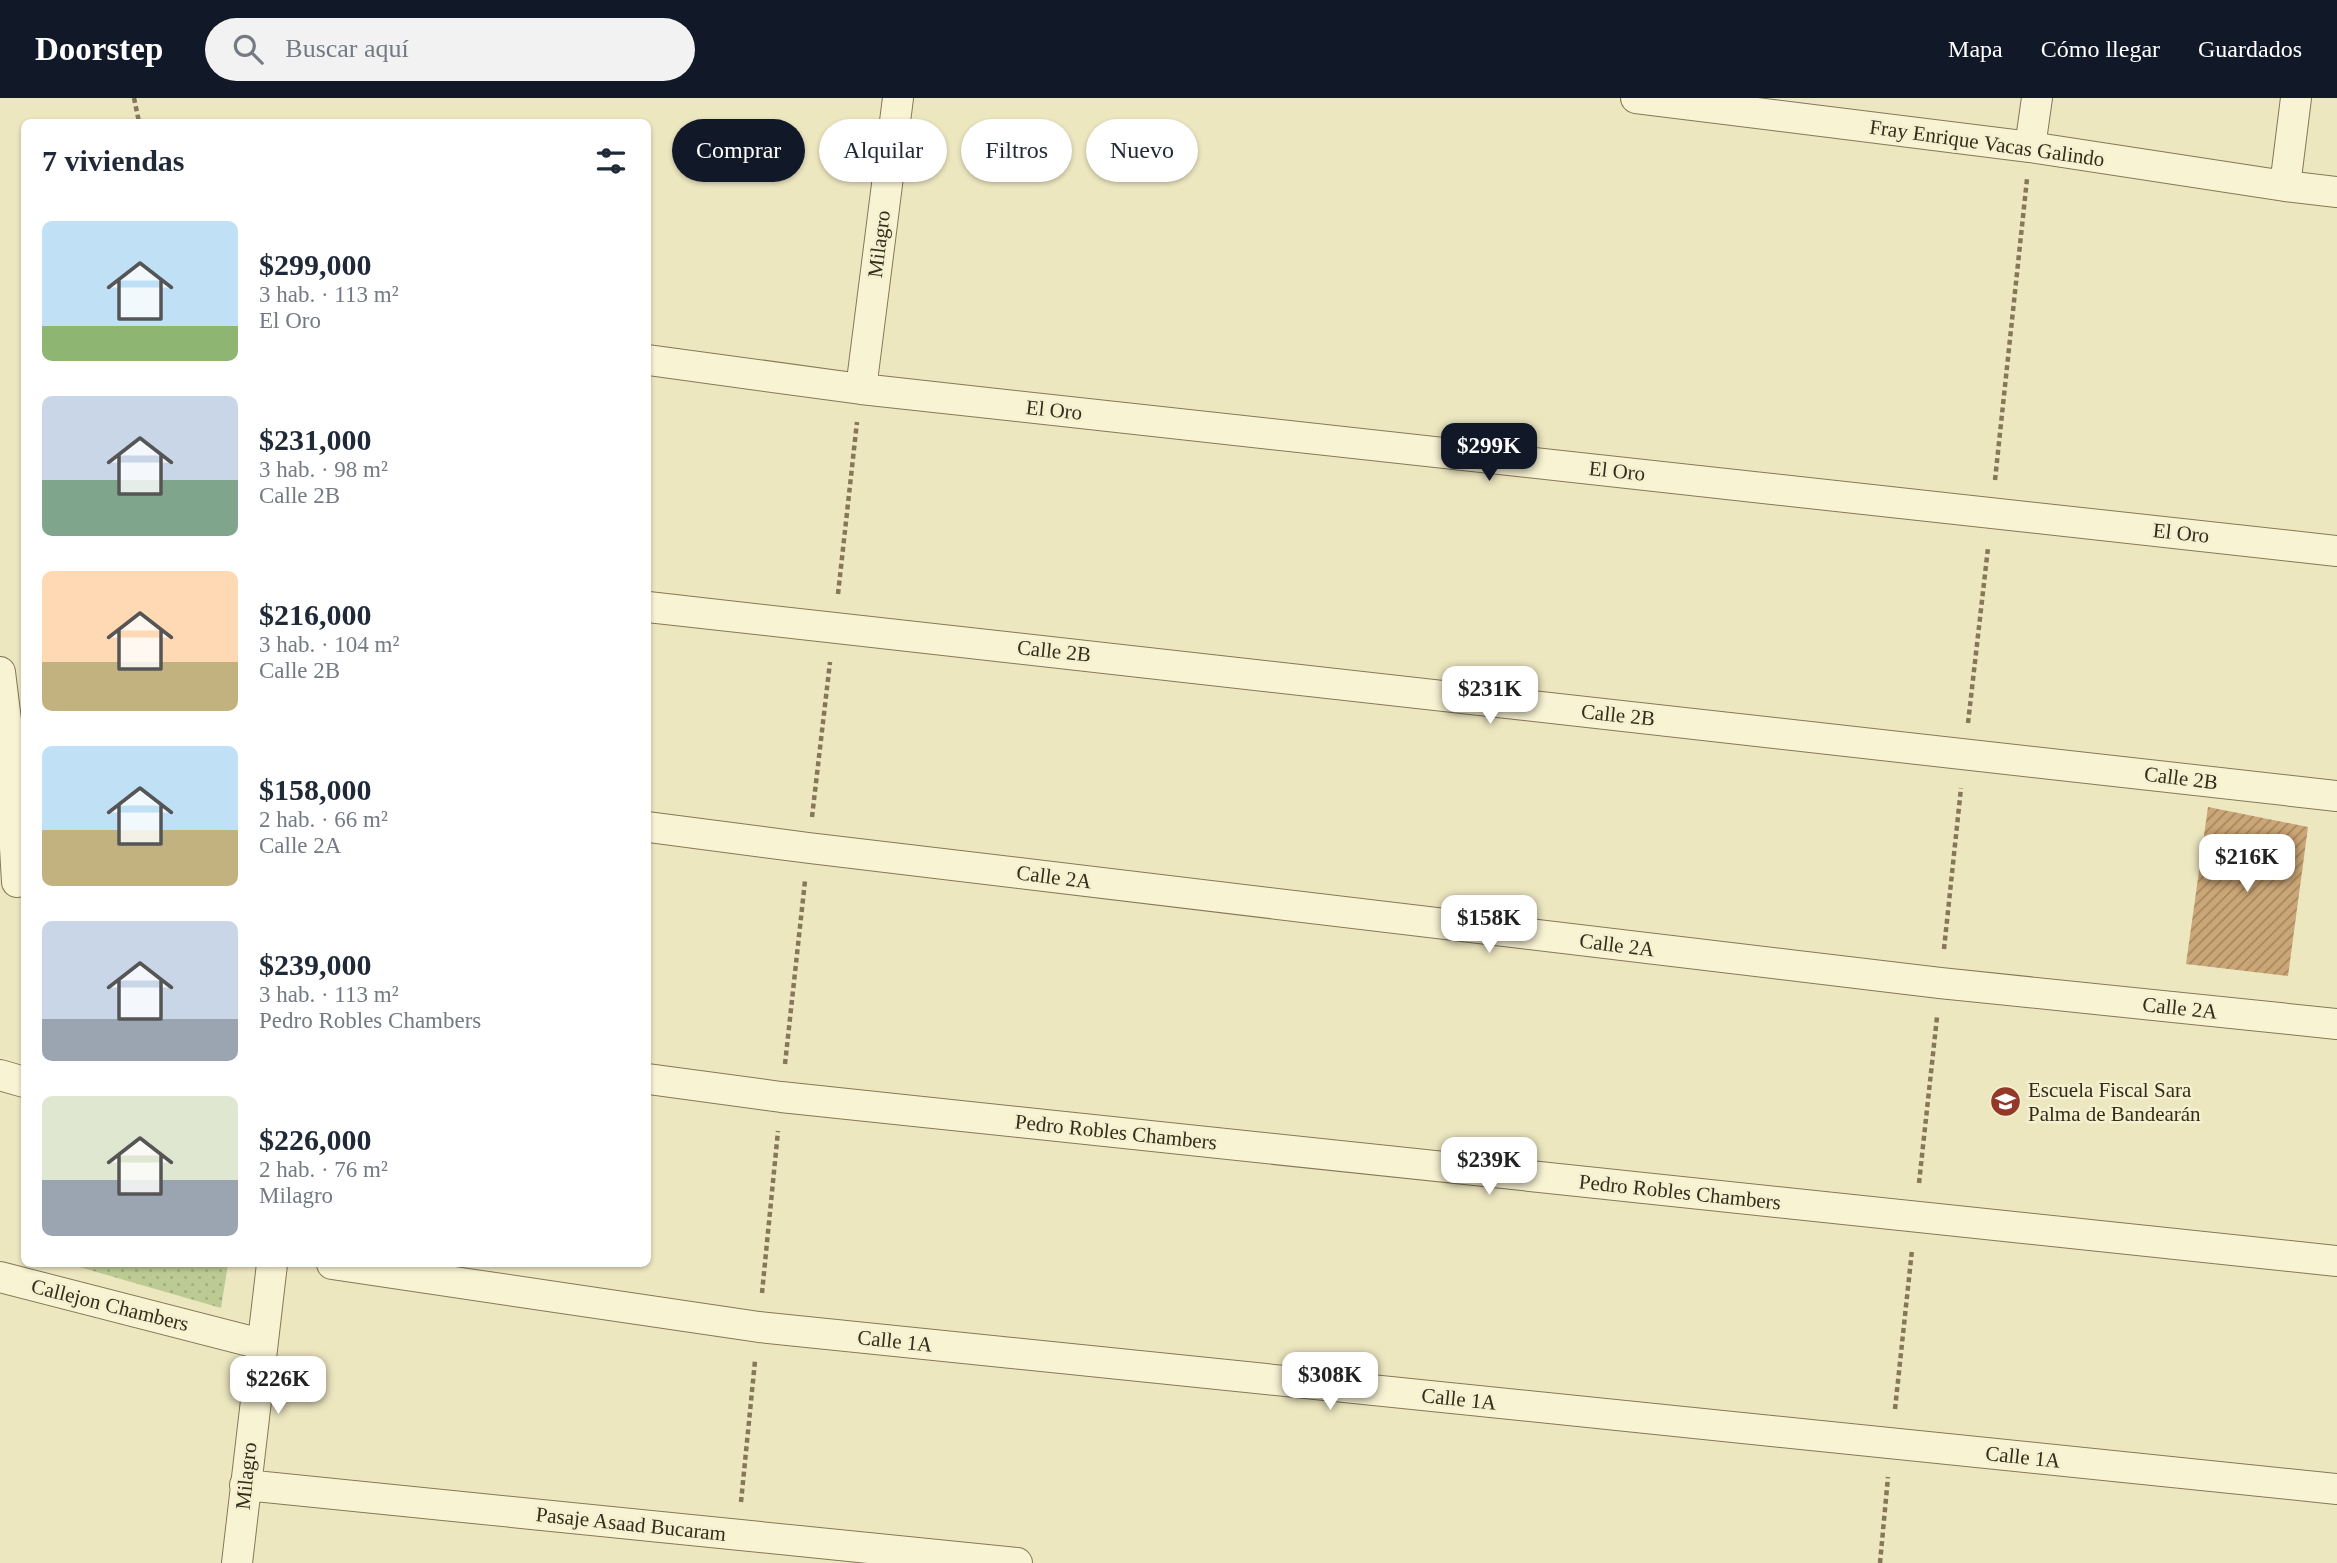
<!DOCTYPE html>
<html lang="es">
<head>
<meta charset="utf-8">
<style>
	body { margin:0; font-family:Georgia,serif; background:#f2f2f3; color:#1f2937; height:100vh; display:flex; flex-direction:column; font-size:26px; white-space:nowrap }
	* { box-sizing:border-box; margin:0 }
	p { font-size:23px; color:#747a83 }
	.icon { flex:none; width:38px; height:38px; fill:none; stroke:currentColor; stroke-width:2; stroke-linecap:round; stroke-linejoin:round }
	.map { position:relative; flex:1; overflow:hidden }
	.sheet { position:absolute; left:21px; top:21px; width:630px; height:1148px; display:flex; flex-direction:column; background:#fff; border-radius:10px; box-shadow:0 2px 5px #0004 }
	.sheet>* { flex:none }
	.guide { position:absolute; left:672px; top:21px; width:665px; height:63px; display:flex; gap:14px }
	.price { position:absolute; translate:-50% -60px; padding:0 16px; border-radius:14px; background:#fff; color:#222; font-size:23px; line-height:46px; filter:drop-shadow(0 2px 4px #0008) }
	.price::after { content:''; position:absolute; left:50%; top:42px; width:21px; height:16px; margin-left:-10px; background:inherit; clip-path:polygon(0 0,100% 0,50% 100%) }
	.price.current { background:#111827; color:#fff }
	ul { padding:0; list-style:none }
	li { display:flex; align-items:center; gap:21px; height:175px; padding:0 21px }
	li span { display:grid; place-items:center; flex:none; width:196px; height:140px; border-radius:10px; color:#555 }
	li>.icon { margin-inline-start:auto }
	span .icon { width:84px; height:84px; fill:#fffc; stroke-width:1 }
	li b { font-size:30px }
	h2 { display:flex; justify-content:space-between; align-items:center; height:84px; padding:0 21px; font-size:30px }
	.chip { padding:0 24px; border-radius:32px; background:#fff; box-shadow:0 2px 5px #0004; font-size:24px; line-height:63px }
	.chip.current { background:#111827; color:#fff }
	header { display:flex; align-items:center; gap:42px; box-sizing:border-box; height:98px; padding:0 35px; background:#111827; color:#fff }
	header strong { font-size:33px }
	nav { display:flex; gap:38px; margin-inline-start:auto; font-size:24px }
	.search { width:490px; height:63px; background:#f2f2f3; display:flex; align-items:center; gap:18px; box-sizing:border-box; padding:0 24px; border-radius:38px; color:#747a83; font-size:26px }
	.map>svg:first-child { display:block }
	.grass { fill:url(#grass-dots) }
	.building { fill:url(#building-hatch) }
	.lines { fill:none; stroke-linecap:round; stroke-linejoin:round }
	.minor-casing { stroke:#867758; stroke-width:32 }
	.path { stroke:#867758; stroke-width:4.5; stroke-dasharray:5 3.5; stroke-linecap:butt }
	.minor { stroke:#f8f3d3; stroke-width:30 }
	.labels { text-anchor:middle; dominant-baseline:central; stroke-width:5; stroke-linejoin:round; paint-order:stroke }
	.street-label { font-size:21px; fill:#352c1c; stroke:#f5f0cf }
	.poi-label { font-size:21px; fill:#352c1c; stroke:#f5f0cf; text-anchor:start }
</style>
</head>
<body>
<header>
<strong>Doorstep</strong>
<div class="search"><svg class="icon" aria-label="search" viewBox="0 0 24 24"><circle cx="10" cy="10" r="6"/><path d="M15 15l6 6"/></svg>Buscar aquí</div>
<nav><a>Mapa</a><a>Cómo llegar</a><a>Guardados</a></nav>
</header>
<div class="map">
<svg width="2337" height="1465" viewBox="0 0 2337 1465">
	<defs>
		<pattern id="grass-dots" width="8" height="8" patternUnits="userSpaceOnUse" patternTransform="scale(1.75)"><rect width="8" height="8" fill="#bccb94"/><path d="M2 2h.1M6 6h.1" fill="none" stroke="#a2ae7f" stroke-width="1.8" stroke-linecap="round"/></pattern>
		<pattern id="building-hatch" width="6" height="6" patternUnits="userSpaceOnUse" patternTransform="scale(1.75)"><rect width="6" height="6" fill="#cba676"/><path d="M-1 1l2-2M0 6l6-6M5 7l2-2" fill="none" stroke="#a68760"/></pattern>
	</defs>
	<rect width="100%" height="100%" fill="#ede7c0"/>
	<!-- grass -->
	<path class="grass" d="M69 1166H228L221 1210Z"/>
	<!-- building -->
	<path class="building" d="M2208 709 2308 729 2288 878 2186 866Z"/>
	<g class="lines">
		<defs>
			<path id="minor" d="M1636 0 2030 49 2285 88 2337 94
				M2030 49 2037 0
				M2285 88 2296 0
				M648 262 861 291 2337 453
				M861 291 898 0
				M648 509 2337 698
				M0 574 9 647 17 784
				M648 729 809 750 1940 885 2337 926
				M0 977 24 984
				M648 981 781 999 2337 1163
				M332 1166 759 1229 2337 1391
				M0 1179 261 1246
				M245 1387 1017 1465
				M237 1465 272 1166"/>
		</defs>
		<!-- minor casing -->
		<use href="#minor" class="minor-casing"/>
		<!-- path -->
		<path class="path" d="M134 0 139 24
			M1995 382 2027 81
			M838 496 857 324
			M1968 625 1988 450
			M812 719 830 564
			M1944 851 1961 690
			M785 966 805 783
			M1919 1085 1937 919
			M762 1195 778 1033
			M1895 1311 1912 1152
			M741 1404 755 1263
			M1880 1465 1888 1379"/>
		<!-- minor -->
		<use href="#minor" class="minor"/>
	</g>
	<!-- icons -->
	<defs>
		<symbol id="school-disc" viewBox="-11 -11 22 22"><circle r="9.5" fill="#943929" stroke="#f5f0cf"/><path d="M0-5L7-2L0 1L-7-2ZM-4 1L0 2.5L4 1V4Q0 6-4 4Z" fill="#fff"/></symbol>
	</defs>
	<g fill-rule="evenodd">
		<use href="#school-disc" x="1988" y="986" width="35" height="35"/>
	</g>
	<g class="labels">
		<!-- street labels -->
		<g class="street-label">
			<text transform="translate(1987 45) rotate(8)">Fray Enrique Vacas Galindo</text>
			<text transform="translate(879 146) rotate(-83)">Milagro</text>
			<text transform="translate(1054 312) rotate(6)">El Oro</text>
			<text transform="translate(1617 373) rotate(6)">El Oro</text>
			<text transform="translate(2181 435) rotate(6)">El Oro</text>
			<text transform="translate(1054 553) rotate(6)">Calle 2B</text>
			<text transform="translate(1618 617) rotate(6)">Calle 2B</text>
			<text transform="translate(2181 680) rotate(7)">Calle 2B</text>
			<text transform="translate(1054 779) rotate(7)">Calle 2A</text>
			<text transform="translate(1617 847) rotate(7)">Calle 2A</text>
			<text transform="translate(2180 910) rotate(6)">Calle 2A</text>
			<text transform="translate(1116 1034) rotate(6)">Pedro Robles Chambers</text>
			<text transform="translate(1680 1094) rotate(6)">Pedro Robles Chambers</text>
			<text transform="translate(110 1207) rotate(14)">Callejon Chambers</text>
			<text transform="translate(895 1243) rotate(6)">Calle 1A</text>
			<text transform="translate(1459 1301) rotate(6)">Calle 1A</text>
			<text transform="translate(2023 1359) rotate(6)">Calle 1A</text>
			<text transform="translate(246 1378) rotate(-84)">Milagro</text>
			<text transform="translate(631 1426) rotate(6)">Pasaje Asaad Bucaram</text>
		</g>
		<!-- poi labels -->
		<g class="poi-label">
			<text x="2028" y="992">Escuela Fiscal Sara<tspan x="2028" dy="24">Palma de Bandearán</tspan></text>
		</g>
	</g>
</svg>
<b class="price current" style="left:1489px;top:385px">$299K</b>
<b class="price" style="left:1490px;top:628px">$231K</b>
<b class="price" style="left:2247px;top:796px">$216K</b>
<b class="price" style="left:1489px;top:857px">$158K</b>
<b class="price" style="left:1489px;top:1099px">$239K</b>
<b class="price" style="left:1330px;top:1314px">$308K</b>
<b class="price" style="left:278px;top:1318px">$226K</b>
<div class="guide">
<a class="chip current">Comprar</a>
<a class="chip">Alquilar</a>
<a class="chip">Filtros</a>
<a class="chip">Nuevo</a>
</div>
<section class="sheet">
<h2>7 viviendas<svg class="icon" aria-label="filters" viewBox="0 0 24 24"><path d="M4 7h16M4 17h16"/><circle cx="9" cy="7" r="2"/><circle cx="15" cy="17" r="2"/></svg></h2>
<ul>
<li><span style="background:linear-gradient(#bfe0f5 75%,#8fb573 0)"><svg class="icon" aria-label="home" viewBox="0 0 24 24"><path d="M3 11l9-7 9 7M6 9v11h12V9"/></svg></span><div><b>$299,000</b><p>3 hab. · 113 m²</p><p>El Oro</p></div></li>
<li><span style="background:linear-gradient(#c9d6e8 60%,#7fa58c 0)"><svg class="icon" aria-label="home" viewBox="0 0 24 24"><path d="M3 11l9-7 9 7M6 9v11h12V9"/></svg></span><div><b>$231,000</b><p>3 hab. · 98 m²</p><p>Calle 2B</p></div></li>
<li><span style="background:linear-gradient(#ffd9b3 65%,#c2b280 0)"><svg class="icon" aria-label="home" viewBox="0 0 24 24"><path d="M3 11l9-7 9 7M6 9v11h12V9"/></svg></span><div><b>$216,000</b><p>3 hab. · 104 m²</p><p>Calle 2B</p></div></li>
<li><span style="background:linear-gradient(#bfe0f5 60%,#c2b280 0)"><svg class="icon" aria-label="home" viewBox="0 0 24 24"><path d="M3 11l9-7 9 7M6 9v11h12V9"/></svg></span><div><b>$158,000</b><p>2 hab. · 66 m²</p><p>Calle 2A</p></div></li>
<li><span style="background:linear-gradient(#c9d6e8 70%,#9aa5b1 0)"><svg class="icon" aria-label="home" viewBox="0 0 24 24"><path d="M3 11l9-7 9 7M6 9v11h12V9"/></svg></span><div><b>$239,000</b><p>3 hab. · 113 m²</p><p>Pedro Robles Chambers</p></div></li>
<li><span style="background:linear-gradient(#dfe7d0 60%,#9aa5b1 0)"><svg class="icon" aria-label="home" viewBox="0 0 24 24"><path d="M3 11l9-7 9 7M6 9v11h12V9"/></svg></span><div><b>$226,000</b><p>2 hab. · 76 m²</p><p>Milagro</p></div></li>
</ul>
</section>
</div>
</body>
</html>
